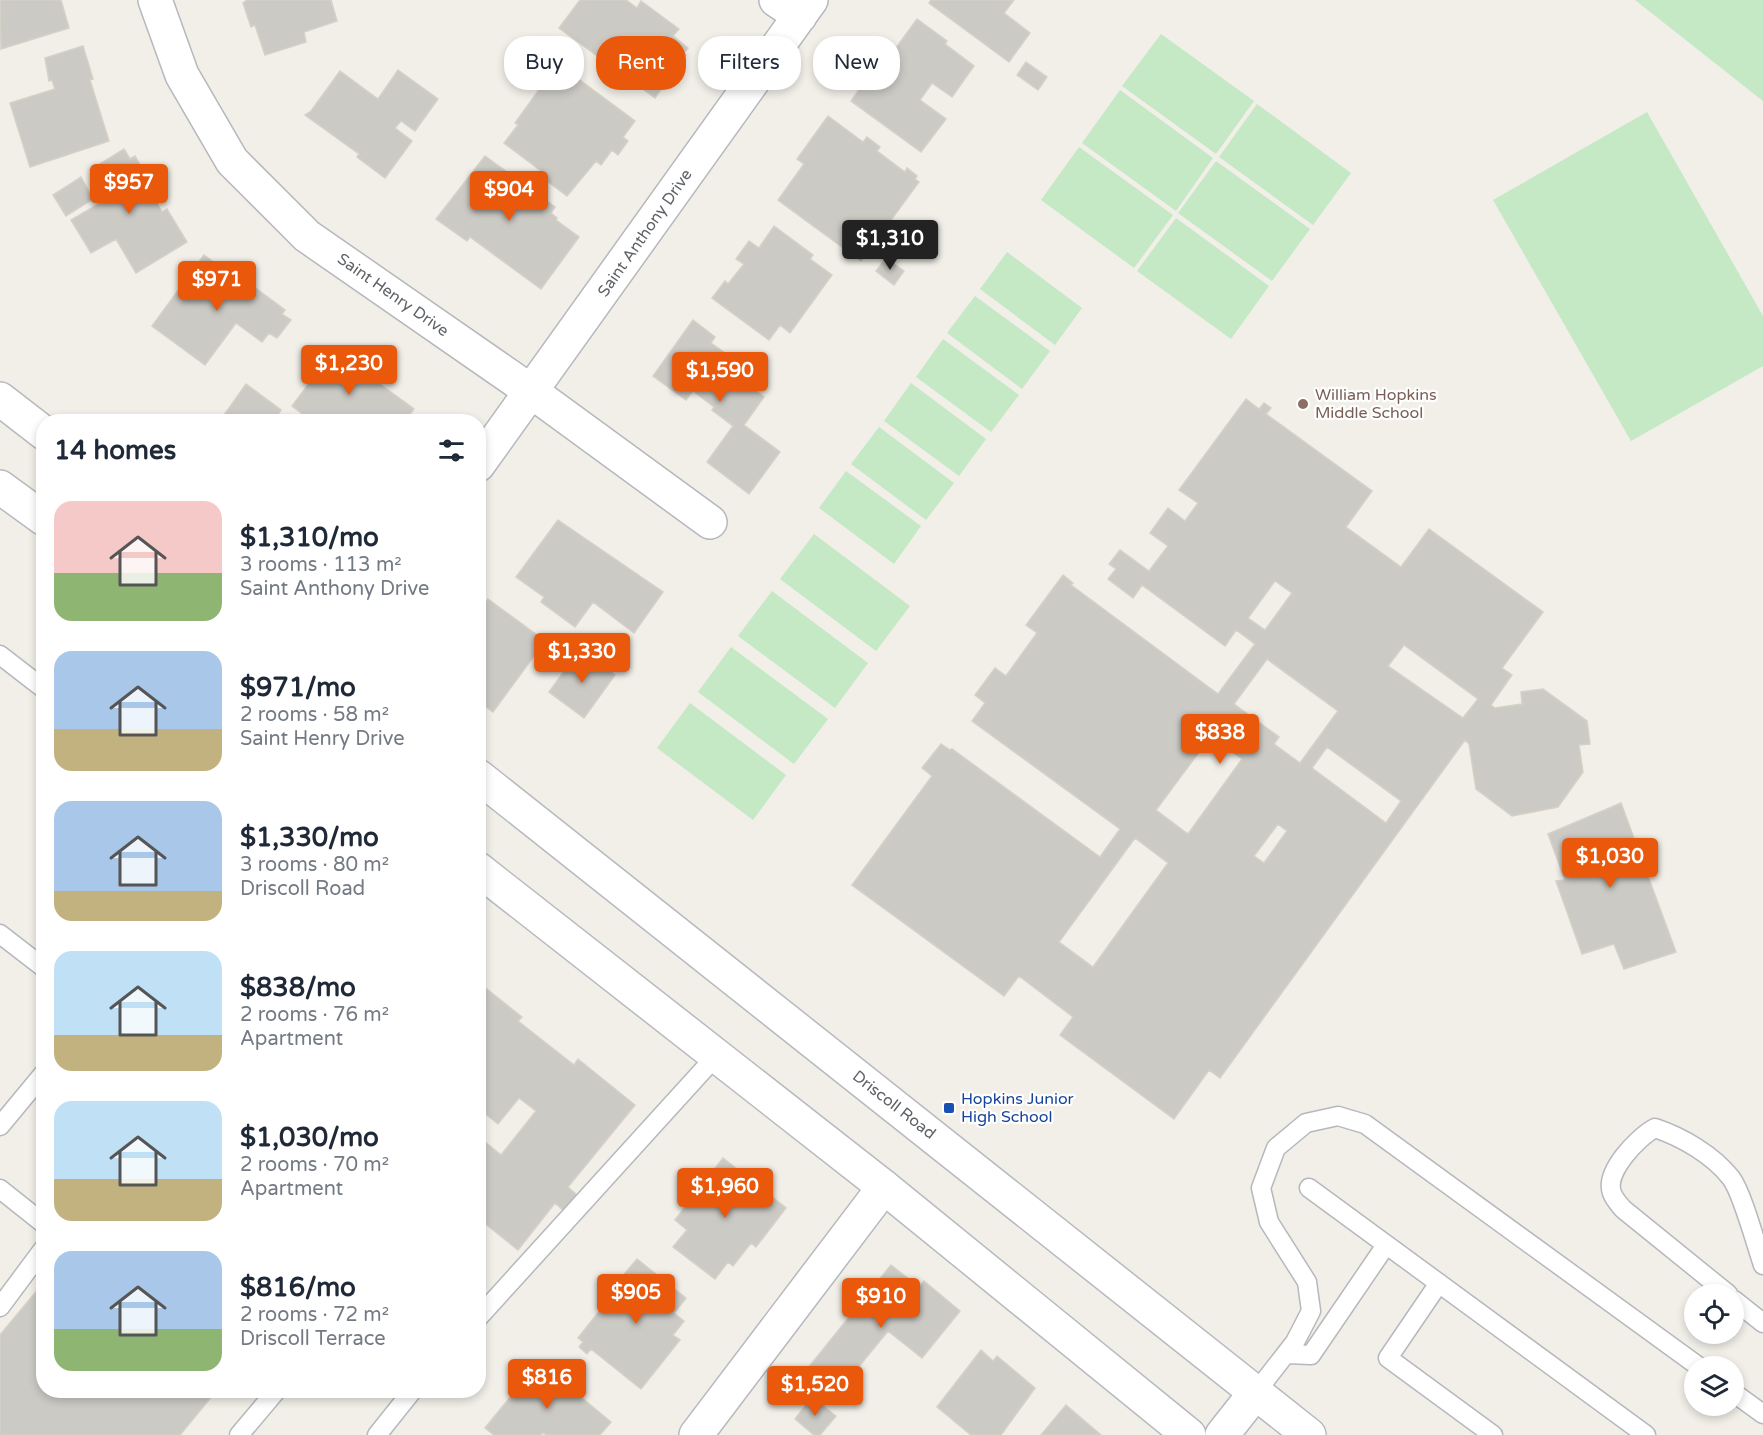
<!DOCTYPE html>
<html lang="en">
<head>
<meta charset="utf-8">
<style>
	body { margin:0; font-family:"Varela Round",sans-serif; background:#f2f2f3; color:#1f2937; height:100vh; display:flex; flex-direction:column; font-size:22px; white-space:nowrap }
	* { box-sizing:border-box; margin:0 }
	p { font-size:20px; color:#747a83 }
	.icon { flex:none; width:33px; height:33px; fill:none; stroke:currentColor; stroke-width:2; stroke-linecap:round; stroke-linejoin:round }
	.map { position:relative; flex:1; overflow:hidden }
	.sheet { position:absolute; left:36px; top:414px; width:450px; height:984px; display:flex; flex-direction:column; background:#fff; border-radius:24px; box-shadow:0 3px 9px #0003 }
	.sheet>* { flex:none }
	.hud { position:absolute; left:504px; top:36px; width:570px; height:54px; display:flex; gap:12px }
	.controls { position:absolute; left:1684px; top:1284px; display:grid; gap:12px }
	.controls a { display:grid; place-items:center; width:60px; height:60px; border-radius:50%; background:#fff; box-shadow:0 3px 9px #0003; font-size:30px }
	.price { position:absolute; translate:-50% -51px; padding:0 14px; border-radius:6px; background:#ea580c; color:#fff; font-size:20px; line-height:39px; filter:drop-shadow(0 2px 3px #0008) }
	.price::after { content:''; position:absolute; left:50%; top:36px; width:18px; height:14px; margin-left:-9px; background:inherit; clip-path:polygon(0 0,100% 0,50% 100%) }
	.price.on { background:#222; color:#fff }
	ul { padding:0; list-style:none }
	li { display:flex; align-items:center; gap:18px; height:150px; padding:0 18px }
	li span { display:grid; place-items:center; flex:none; width:168px; height:120px; border-radius:18px; color:#555 }
	li>.icon { margin-inline-start:auto }
	span .icon { width:72px; height:72px; fill:#fffc; stroke-width:1 }
	li b { font-size:26px }
	h2 { display:flex; justify-content:space-between; align-items:center; height:72px; padding:0 18px; font-size:26px }
	.chip { padding:0 21px; border-radius:24px; background:#fff; box-shadow:0 3px 9px #0003; font-size:21px; line-height:54px }
	.chip.on { background:#ea580c; color:#fff }
	.map>svg:first-child { display:block }
	.green { fill:#c5e8c5 }
	.building { fill:#cccac5; stroke:#d6d1c6; stroke-width:1.5; fill-rule:evenodd }
	.lines { fill:none; stroke-linecap:round; stroke-linejoin:round }
	.lane-casing { stroke:#b5b8bc; stroke-width:21 }
	.street-casing { stroke:#b5b8bc; stroke-width:36 }
	.secondary-casing { stroke:#b6babf; stroke-width:36 }
	.lane { stroke:#fff; stroke-width:18 }
	.street { stroke:#fff; stroke-width:33 }
	.secondary { stroke:#fff; stroke-width:33 }
	.education-dot { fill:#8d6e63; stroke:#fff; stroke-width:2 }
	.transit-dot { fill:#1a4fb4; stroke:#fff; stroke-width:2 }
	.labels { text-anchor:middle; dominant-baseline:central; stroke-width:4.5; stroke-linejoin:round; paint-order:stroke }
	.street-label { font-size:16px; fill:#5f6368; stroke:#fff }
	.education-label { font-size:16px; fill:#785e54; stroke:#fff; text-anchor:start }
	.transit-label { font-size:16px; fill:#164399; stroke:#fff; text-anchor:start }
</style>
</head>
<body>
<div class="map">
<svg width="1763" height="1435" viewBox="0 0 1763 1435">
	<rect width="100%" height="100%" fill="#f1efe8"/>
	<!-- green -->
	<path class="green" d="M1635 0H1763V101Z
		M1161 34 1254 101 1216 154 1122 86Z
		M1120 90 1213 158 1176 211 1082 143Z
		M1257 104 1351 173 1313 225 1219 157Z
		M1647 112 1763 316V366L1631 441 1493 200Z
		M1079 147 1173 215 1134 268 1041 200Z
		M1216 161 1310 229 1272 281 1178 213Z
		M1176 218 1269 286 1231 339 1137 271Z
		M1007 252 1082 308 1055 345 980 289Z
		M975 296 1050 351 1022 389 947 333Z
		M943 339 1019 395 991 432 916 377Z
		M911 383 986 439 959 476 884 421Z
		M879 427 954 483 926 520 851 464Z
		M846 471 921 526 894 564 819 508Z
		M814 534 910 606 876 651 780 579Z
		M772 591 868 663 835 708 738 636Z
		M731 647 828 719 794 764 698 692Z
		M690 703 786 775 753 820 657 748Z"/>
	<!-- building -->
	<path class="building" d="M0 0H61L69 28 1 49Z
		M247 0H331L337 21 304 32 306 42 265 55 255 25 251 27 243 3Z
		M580 0H626L637 8 641 1 679 29 673 36 688 48 684 53 686 55 655 98 559 28Z
		M931 0H1014L1004 13 1030 33 1009 62 929 3Z
		M917 19 947 41 945 44 974 66 952 97 932 83 920 100 946 119 921 152 851 101 873 70 877 74Z
		M83 46 93 79 90 80 109 141 30 167 10 103 55 89 52 80 49 81 45 58Z
		M1026 62 1047 77 1038 90 1017 75Z
		M561 66 635 121 623 137 628 141 618 155 612 150 601 165 596 161 567 196 539 175 541 171 504 143 518 125 515 123 541 87 544 88Z
		M398 70 438 99 415 131 401 121 395 128 412 141 385 178 357 157 359 154 305 115 311 111 340 71 378 99Z
		M828 116 863 142 867 137 880 147 877 151 905 172 907 168 917 176 915 179 919 182 861 261 778 200 804 164 797 159Z
		M124 149 130 159 135 156 153 187 149 189 162 212 167 209 187 242 136 273 116 239 91 253 71 220 107 199 90 170Z
		M485 156 555 207 551 213 557 218 556 220 579 237 541 289 470 237 467 241 436 219Z
		M81 177 93 199 66 216 53 195Z
		M774 226 813 255 810 259 832 275 790 333 780 325 769 340 712 298 725 281 728 284 744 264 736 259 749 241 759 248Z
		M204 255 252 290 254 287 285 310 282 314 291 320 277 338 269 333 262 342 236 323 205 365 152 326Z
		M886 258 904 271 894 285 876 271Z
		M693 320 715 337 711 343 744 367 737 377 764 397 744 425 780 452 749 494 707 462 733 426 712 410 714 407 693 391 686 400 653 376Z
		M336 347 359 365 358 368 414 409 404 422H331V418L328 422H313L292 406Z
		M246 384 281 410 273 422H219Z
		M1246 399 1259 409 1264 403 1271 408 1266 414 1372 491 1346 527 1401 567 1429 529 1543 612 1502 668 1512 675 1491 705 1495 708 1522 704 1521 692 1543 689 1587 721 1590 744 1579 745 1583 772 1558 807 1512 816 1476 789 1469 744 1465 740 1220 1078 1209 1070 1174 1119 1060 1035 1073 1017 1019 976 1004 996 852 885 932 776 922 768 941 744 950 750 952 749 1100 857 1120 829 972 721 985 703 975 695 995 668 1006 676 1037 633 1026 625 1063 575 1073 583 1071 585 1218 694 1255 644 1236 630 1225 646 1142 585 1133 598 1108 579 1116 569 1109 564 1120 550 1149 571 1168 546 1150 533 1168 508 1185 521 1198 503 1179 490ZM1275 581 1292 593 1265 630 1248 618ZM1404 645 1478 699 1463 718 1388 666ZM1267 659 1338 711 1300 763 1274 744 1279 737 1234 704ZM1211 736 1242 759 1188 834 1156 810ZM1327 747 1401 801 1386 823 1312 768ZM1278 824 1287 831 1264 863 1254 856ZM1135 838 1168 863 1093 967 1059 942Z
		M558 520 663 592 634 633 593 602 575 627 541 602 544 597 516 577Z
		M488 599 545 641 493 712 478 701V612Z
		M580 649 615 675 584 718 549 692Z
		M1621 803 1676 952 1624 969 1614 944 1582 954 1556 881 1565 880 1548 834Z
		M478 982 522 1017 518 1021 574 1065 578 1059 635 1105 568 1187 577 1195 564 1211 555 1203 518 1250 478 1218V1136L501 1155 536 1111 519 1098 498 1124 478 1108Z
		M723 1158 786 1208 756 1247 751 1243 733 1266 728 1262 715 1279 673 1247 687 1230 675 1220Z
		M637 1259 686 1298 674 1313 684 1321 673 1335 680 1340 641 1389 591 1349 587 1354 579 1347 583 1342 578 1338 624 1280 621 1278Z
		M891 1265 919 1287 924 1281 960 1311 922 1358 888 1331 830 1402 800 1378Z
		M44 1282V1390H217L180 1435H0V1335Z
		M981 1350 993 1361 997 1356 1035 1388 1001 1435H971L937 1407Z
		M539 1362 611 1422 600 1435H546L543 1432 541 1435H494L485 1428Z
		M812 1397 836 1416 820 1435H814L795 1419Z
		M1066 1405 1101 1435H1041Z"/>
	<g class="lines">
		<defs>
			<path id="lane" d="M0 655 44 689
				M0 934 44 968
				M0 1126 44 1073
				M1309 1188 1646 1435
				M0 1189 44 1224
				M1439 1283 1388 1358 1493 1435
				M1728 1294 1623 1209C1619 1204 1614 1199 1612 1193 1604 1172 1638 1137 1655 1128 1682 1137 1713 1155 1731 1178 1742 1192 1756 1245 1763 1265
				M1734 1300 1763 1323
				M0 1307 44 1248
				M478 1318 716 1056
				M1286 1354 1311 1355 1386 1245
				M1256 1392 1295 1342 1311 1311 1307 1282 1269 1222 1261 1188 1276 1148 1306 1123 1338 1116 1365 1124 1698 1366
				M1734 1393 1763 1414
				M239 1435 277 1390
				M377 1435 413 1390"/>
			<path id="street" d="M155 0 182 75 232 161 307 236 532 392 710 522
				M776 0 800 16
				M478 465 811 0
				M696 1435 884 1187
				M1222 1435 1256 1392"/>
			<path id="secondary" d="M0 399 44 433
				M0 487 44 519
				M478 776 1309 1435
				M478 869 884 1187 1189 1435"/>
		</defs>
		<!-- lane casing -->
		<use href="#lane" class="lane-casing"/>
		<!-- street casing -->
		<use href="#street" class="street-casing"/>
		<!-- secondary casing -->
		<use href="#secondary" class="secondary-casing"/>
		<!-- lane -->
		<use href="#lane" class="lane"/>
		<!-- street -->
		<use href="#street" class="street"/>
		<!-- secondary -->
		<use href="#secondary" class="secondary"/>
	</g>
	<!-- markers -->
	<circle class="education-dot" cx="1303" cy="404" r="6"/>
	<rect class="transit-dot" x="943" y="1102" width="12" height="12" rx="3"/>
	<g class="labels">
		<!-- street labels -->
		<g class="street-label">
			<text transform="translate(645 233) rotate(-55)">Saint Anthony Drive</text>
			<text transform="translate(393 295) rotate(35)">Saint Henry Drive</text>
			<text transform="translate(894 1105) rotate(38)">Driscoll Road</text>
		</g>
		<!-- education labels -->
		<g class="education-label">
			<text x="1315" y="395">William Hopkins<tspan x="1315" dy="18">Middle School</tspan></text>
		</g>
		<!-- transit labels -->
		<g class="transit-label">
			<text x="961" y="1099">Hopkins Junior<tspan x="961" dy="18">High School</tspan></text>
		</g>
	</g>
</svg>
<div class="controls">
<a><svg class="icon" aria-label="locate" viewBox="0 0 24 24"><circle cx="12" cy="12" r="6"/><path d="M12 2v4M12 18v4M2 12h4M18 12h4"/></svg></a>
<a><svg class="icon" aria-label="layers" viewBox="0 0 24 24"><path d="M12 4l9 5-9 5-9-5zM3 14l9 5 9-5"/></svg></a>
</div>
<b class="price" style="left:129px;top:215px">$957</b>
<b class="price" style="left:509px;top:222px">$904</b>
<b class="price on" style="left:890px;top:271px">$1,310</b>
<b class="price" style="left:217px;top:312px">$971</b>
<b class="price" style="left:349px;top:396px">$1,230</b>
<b class="price" style="left:720px;top:403px">$1,590</b>
<b class="price" style="left:582px;top:684px">$1,330</b>
<b class="price" style="left:1220px;top:765px">$838</b>
<b class="price" style="left:1610px;top:889px">$1,030</b>
<b class="price" style="left:725px;top:1219px">$1,960</b>
<b class="price" style="left:636px;top:1325px">$905</b>
<b class="price" style="left:881px;top:1329px">$910</b>
<b class="price" style="left:547px;top:1410px">$816</b>
<b class="price" style="left:815px;top:1417px">$1,520</b>
<div class="hud">
<a class="chip">Buy</a>
<a class="chip on">Rent</a>
<a class="chip">Filters</a>
<a class="chip">New</a>
</div>
<section class="sheet">
<h2>14 homes<svg class="icon" aria-label="filters" viewBox="0 0 24 24"><path d="M4 7h16M4 17h16"/><circle cx="9" cy="7" r="2"/><circle cx="15" cy="17" r="2"/></svg></h2>
<ul>
<li><span style="background:linear-gradient(#f6c9c9 60%,#8fb573 0)"><svg class="icon" aria-label="home" viewBox="0 0 24 24"><path d="M3 11l9-7 9 7M6 9v11h12V9"/></svg></span><div><b>$1,310/mo</b><p>3 rooms · 113 m²</p><p>Saint Anthony Drive</p></div></li>
<li><span style="background:linear-gradient(#a9c7e8 65%,#c2b280 0)"><svg class="icon" aria-label="home" viewBox="0 0 24 24"><path d="M3 11l9-7 9 7M6 9v11h12V9"/></svg></span><div><b>$971/mo</b><p>2 rooms · 58 m²</p><p>Saint Henry Drive</p></div></li>
<li><span style="background:linear-gradient(#a9c7e8 75%,#c2b280 0)"><svg class="icon" aria-label="home" viewBox="0 0 24 24"><path d="M3 11l9-7 9 7M6 9v11h12V9"/></svg></span><div><b>$1,330/mo</b><p>3 rooms · 80 m²</p><p>Driscoll Road</p></div></li>
<li><span style="background:linear-gradient(#bfe0f5 70%,#c2b280 0)"><svg class="icon" aria-label="home" viewBox="0 0 24 24"><path d="M3 11l9-7 9 7M6 9v11h12V9"/></svg></span><div><b>$838/mo</b><p>2 rooms · 76 m²</p><p>Apartment</p></div></li>
<li><span style="background:linear-gradient(#bfe0f5 65%,#c2b280 0)"><svg class="icon" aria-label="home" viewBox="0 0 24 24"><path d="M3 11l9-7 9 7M6 9v11h12V9"/></svg></span><div><b>$1,030/mo</b><p>2 rooms · 70 m²</p><p>Apartment</p></div></li>
<li><span style="background:linear-gradient(#a9c7e8 65%,#8fb573 0)"><svg class="icon" aria-label="home" viewBox="0 0 24 24"><path d="M3 11l9-7 9 7M6 9v11h12V9"/></svg></span><div><b>$816/mo</b><p>2 rooms · 72 m²</p><p>Driscoll Terrace</p></div></li>
</ul>
</section>
</div>
</body>
</html>
